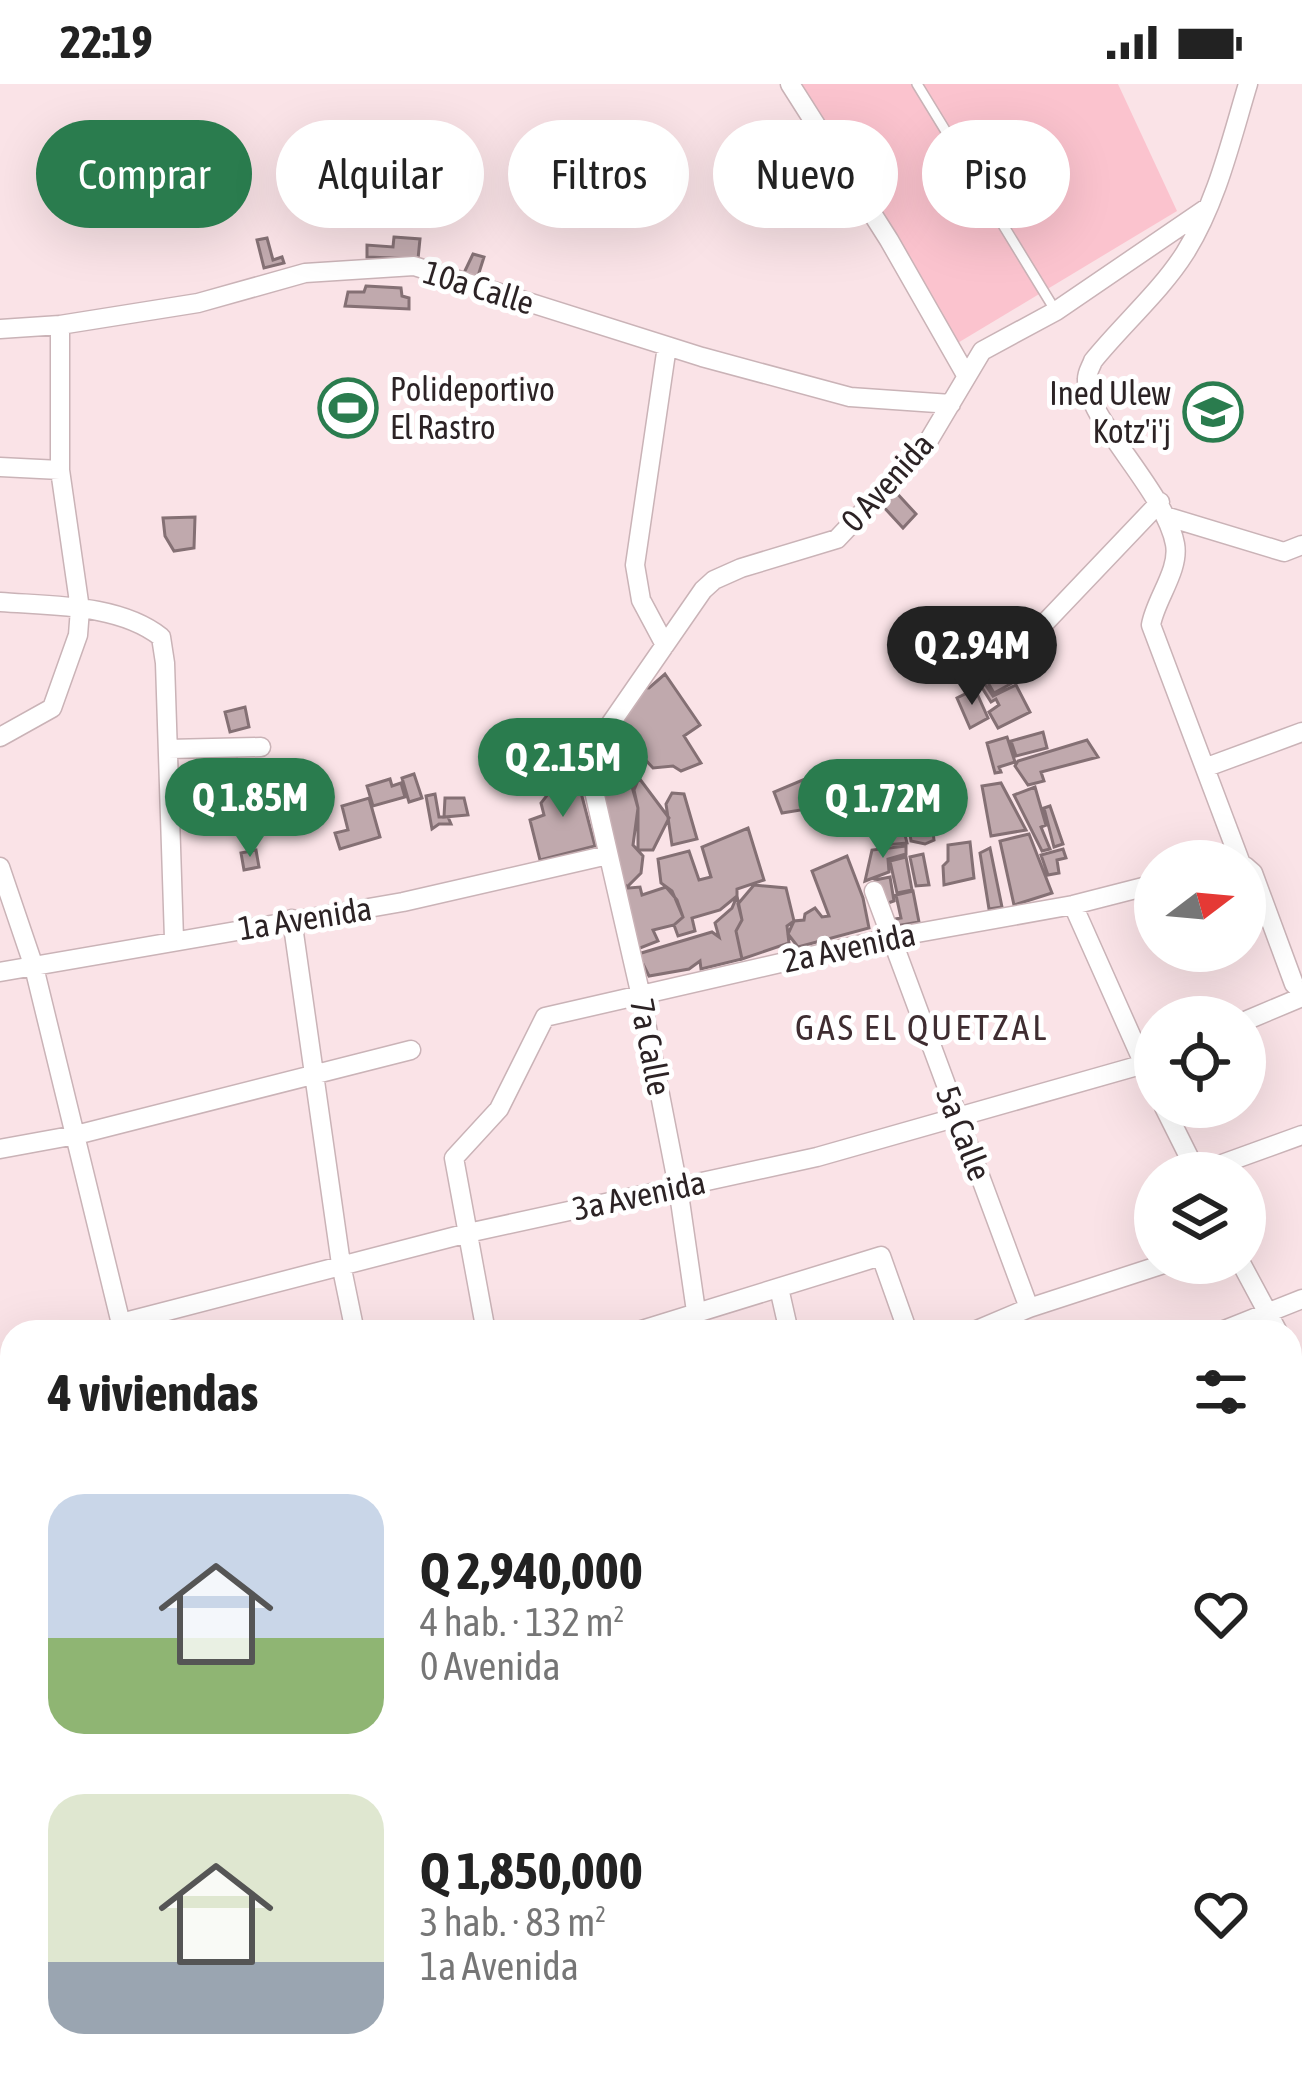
<!DOCTYPE html>
<html lang="es">
<head>
<meta charset="utf-8">
<style>
	body { margin:0; font-family:"Asap Condensed",sans-serif; background:#f2f2f2; color:#222; height:100vh; display:flex; flex-direction:column; font-size:45px; white-space:nowrap }
	* { box-sizing:border-box; margin:0 }
	p { font-size:39px; color:#767676 }
	.icon { flex:none; width:66px; height:66px; fill:none; stroke:currentColor; stroke-width:2; stroke-linecap:round; stroke-linejoin:round }
	.map { position:relative; flex:1; overflow:hidden }
	.details { position:absolute; left:0px; top:1236px; width:1302px; height:771px; display:flex; flex-direction:column; background:#fff; border-radius:36px 36px 0 0; box-shadow:0 12px 48px #0002 }
	.details>* { flex:none }
	.guide { position:absolute; left:36px; top:36px; width:1230px; height:108px; display:flex; gap:24px }
	.needle { width:78px; rotate:74deg }
	.buttons { position:absolute; left:1134px; top:756px; display:grid; gap:24px }
	.buttons a { display:grid; place-items:center; width:132px; height:132px; border-radius:50%; background:#fff; box-shadow:0 12px 48px #0002; font-size:60px }
	.price { position:absolute; translate:-50% -102px; padding:0 27px; border-radius:42px; background:#2a7c4e; color:#fff; font-size:39px; line-height:78px; filter:drop-shadow(0 3px 6px #0008) }
	.price::after { content:''; position:absolute; left:50%; top:72px; width:36px; height:27px; margin-left:-18px; background:inherit; clip-path:polygon(0 0,100% 0,50% 100%) }
	.price.selected { background:#222; color:#fff }
	ul { padding:0; list-style:none }
	li { display:flex; align-items:center; gap:36px; height:300px; padding:0 48px }
	li span { display:grid; place-items:center; flex:none; width:336px; height:240px; border-radius:36px; color:#555 }
	li>.icon { margin-inline-start:auto }
	span .icon { width:144px; height:144px; fill:#fffc; stroke-width:1 }
	li b { font-size:51px }
	h2 { display:flex; justify-content:space-between; align-items:center; height:144px; padding:0 48px; font-size:51px }
	.pill { padding:0 42px; border-radius:54px; background:#fff; box-shadow:0 12px 48px #0002; font-size:42px; line-height:108px }
	.pill.selected { background:#2a7c4e; color:#fff }
	.status { display:flex; justify-content:space-between; align-items:center; height:84px; padding:0 60px; background:#fff; direction:ltr }
	.status svg { height:33px; fill:currentColor }
	.map>svg:first-child { display:block }
	.green { fill:#fbc3ce }
	.building { fill:#c0a9ad; stroke:#847074; stroke-width:3 }
	.lines { fill:none; stroke-linecap:round; stroke-linejoin:round }
	.lane-casing { stroke:#cab3b7; stroke-width:12 }
	.street-casing { stroke:#cab3b7; stroke-width:21 }
	.secondary-casing { stroke:#cab3b7; stroke-width:30 }
	.primary-casing { stroke:#cab3b7; stroke-width:33 }
	.lane { stroke:#fff; stroke-width:9 }
	.street { stroke:#fff; stroke-width:18 }
	.secondary { stroke:#fff; stroke-width:27 }
	.primary { stroke:#fff; stroke-width:30 }
	.labels { text-anchor:middle; dominant-baseline:central; stroke-width:10; stroke-linejoin:round; paint-order:stroke }
	.street-label { font-size:33px; fill:#2c2325; stroke:#fff }
	.poi-label { font-size:33px; fill:#2c2325; stroke:#fff; text-anchor:start }
	.neighbourhood-label { font-size:36px; letter-spacing:3px; fill:#3f2d31; stroke:#fff }
</style>
</head>
<body>
<div class="status"><b>22:19</b><svg viewBox="0 0 49 12"><path d="M0 12V9h3v3zM5 12V6h3v6zM10 12V3h3v9zM15 12V0h3v12zM26 1h20v11H26zM47 4h2v5h-2z"/></svg></div>
<div class="map">
<svg width="1302" height="2006" viewBox="0 0 1302 2006">
	<rect width="100%" height="100%" fill="#fae3e7"/>
	<!-- green -->
	<path class="green" d="M801 0H1118L1177 127 956 260Z"/>
	<!-- building -->
	<path class="building" d="M394 153 420 155 418 175 367 173V161L393 163Z
		M267 154 273 176 282 173 284 179 264 184 257 156Z
		M473 170 484 173 478 192 463 191Z
		M366 202 401 204 402 212 409 214V225L345 222 348 208H364Z
		M893 405 916 430 903 444 880 419Z
		M195 433 194 464 174 467 165 452 163 434Z
		M928 528 949 567 939 577 931 576 926 556 920 558 907 539Z
		M1010 572 1013 577 1005 581 1014 598 994 609 987 597 979 600 971 586Z
		M665 590 700 641 684 652 701 679 681 687 673 682 653 684 629 658 620 664 605 663 636 603 649 604Z
		M985 600 993 612 1016 601 1030 628 998 644 989 628 999 621 996 615 991 618 981 602Z
		M975 605 988 634 970 644 957 614Z
		M245 623 249 643 230 648 225 628Z
		M1043 648 1047 664 1016 672 1011 657Z
		M1007 653 1015 678 999 683 1001 688 995 689 987 659Z
		M1087 656 1098 673 1041 688 1044 697 1028 701 1015 682 1018 677Z
		M620 664 635 665 638 684 629 692 638 724 633 761 643 772 641 789 627 803 618 793 595 670Z
		M235 670 241 686 226 691 220 676Z
		M573 678 595 762 540 776 530 736 544 731 541 719Z
		M824 687 832 715 806 717 801 726 782 729 774 708Z
		M266 689 273 710 247 719 240 698Z
		M414 690 422 714 409 718 402 694Z
		M639 694 669 734 653 766H638V724L634 706Z
		M390 695 392 702 401 699 405 713 373 722 367 702Z
		M1001 699 1026 746 991 752 982 702Z
		M1035 703 1046 741 1041 743 1050 765 1042 767 1014 711Z
		M672 709 684 710 697 755 672 761 666 720Z
		M435 710 439 733H448L451 740H439L432 745 426 712Z
		M928 711 934 756 925 760 911 757 905 715Z
		M945 711 949 738 938 740 932 713Z
		M369 714 380 753 340 765 335 749 348 746 342 722Z
		M445 714H464L468 731 444 733Z
		M1050 722 1063 760 1054 763 1044 724Z
		M891 736 893 741 902 739 907 759 886 761 883 749 878 751 875 741Z
		M748 744 764 796 737 805V812L720 826 692 834 695 847 678 852 674 841 683 833 672 807 661 799 658 775 689 767 699 796 711 793 702 763Z
		M1029 750 1052 809 1014 821 1000 757Z
		M970 758 974 794 944 801 943 782 948 777V761Z
		M906 762V770L888 775 889 788 865 797 872 766Z
		M990 764 1002 823 989 825 980 769Z
		M1063 765 1066 774 1057 776 1059 789 1048 791 1041 771Z
		M256 766 259 783 244 786 241 769Z
		M923 770 929 801 916 802 910 773Z
		M847 772 863 814 869 844 798 863 788 850 794 837 804 836 805 830 815 824 822 833 829 832 812 787Z
		M906 773 912 806 897 809 890 777Z
		M890 793 894 817 882 821 875 796Z
		M754 801 786 804 794 837 787 842 789 859 742 875 736 847 742 836 738 820Z
		M640 803 642 811 666 803 677 816 683 833 674 841 653 846 658 857 630 868 616 805Z
		M913 807 919 838 890 843 889 836 901 834 896 811Z
		M737 812 742 836 736 847 742 875 701 885 700 877 689 885 649 892 638 870 712 848 719 853 715 839 732 824Z"/>
	<g class="lines">
		<defs>
			<path id="lane" d="M917 0 1055 226"/>
			<path id="street" d="M790 0 889 156 966 291
				M0 245 60 241 198 219 305 189 414 182 702 273 850 313 951 320
				M0 383 60 386
				M1165 432 1284 468 1302 461
				M0 518C52 522 119 520 161 553L165 579 174 855
				M665 561 641 516 635 481 667 262
				M970 582 1020 565 1160 418
				M0 653 52 624 78 551 80 525 60 386V241
				M168 665 261 663
				M1207 683 1302 648
				M1240 777 1151 541C1155 516 1180 486 1175 460 1165 406 1085 334 1087 295 1087 288 1091 283 1093 277 1122 241 1161 207 1185 169 1217 118 1231 56 1248 0
				M1245 782 1253 789 1294 900 1302 908
				M0 783 34 883 123 1248
				M874 807 1029 1224
				M1073 821 1155 1005
				M292 835 341 1180 355 1248
				M0 888 403 818 608 771
				M1245 937 1302 913
				M1164 1023 1197 1089
				M0 1065 76 1051 411 966
				M1197 1089 1302 1051
				M1241 1179 1278 1248
				M779 1204 789 1248
				M121 1239 468 1149 817 1073 1155 977
				M486 1248 454 1074 499 1025 545 933 889 854 1073 821 1155 800
				M635 1248 881 1172 908 1248
				M699 1248 678 1103 640 908 588 681 611 639 703 506 714 496 741 484 837 455 926 361 982 267 1056 227 1207 124
				M972 1248 1029 1224 1167 1179
				M1219 1248 1302 1215
				M1290 1272 1302 1297
				M0 1437 12 1434
				M0 1610 12 1607
				M0 1652 12 1702
				M1290 1747 1302 1743
				M0 1967 12 1963
				M81 1995 83 2006
				M300 1995 303 2006
				M892 1995 896 2006
				M467 2006 501 1995
				M1044 2006 1074 1995"/>
			<path id="secondary" d="M1085 1995 1088 2006"/>
			<path id="primary" d="M1290 1417 1302 1414
				M1290 1584 1302 1580
				M0 1797 12 1793"/>
		</defs>
		<!-- lane casing -->
		<use href="#lane" class="lane-casing"/>
		<!-- street casing -->
		<use href="#street" class="street-casing"/>
		<!-- secondary casing -->
		<use href="#secondary" class="secondary-casing"/>
		<!-- primary casing -->
		<use href="#primary" class="primary-casing"/>
		<!-- lane -->
		<use href="#lane" class="lane"/>
		<!-- street -->
		<use href="#street" class="street"/>
		<!-- secondary -->
		<use href="#secondary" class="secondary"/>
		<!-- primary -->
		<use href="#primary" class="primary"/>
	</g>
	<!-- icons -->
	<defs>
		<symbol id="stadium-ring" viewBox="-11 -11 22 22"><circle r="9.5" fill="#fff" stroke="#2a7c4e" stroke-width="1.5"/><path d="M0-5a6.5 5 0 1 0 0 10a6.5 5 0 1 0 0-10ZM-3.5-1.8h7v3.6h-7Z" fill="#2a7c4e"/></symbol>
		<symbol id="university-ring" viewBox="-11 -11 22 22"><circle r="9.5" fill="#fff" stroke="#2a7c4e" stroke-width="1.5"/><path d="M0-5L7-2L0 1L-7-2ZM-4 1L0 2.5L4 1V4Q0 6-4 4Z" fill="#2a7c4e"/></symbol>
	</defs>
	<g fill-rule="evenodd">
		<use href="#stadium-ring" x="315" y="291" width="66" height="66"/>
		<use href="#university-ring" x="1180" y="295" width="66" height="66"/>
	</g>
	<g class="labels">
		<!-- street labels -->
		<g class="street-label">
			<text transform="translate(479 203) rotate(17)">10a Calle</text>
			<text transform="translate(887 398) rotate(-48)">0 Avenida</text>
			<text transform="translate(305 834) rotate(-9)">1a Avenida</text>
			<text transform="translate(849 863) rotate(-12)">2a Avenida</text>
			<text transform="translate(651 963) rotate(79)">7a Calle</text>
			<text transform="translate(964 1049) rotate(69)">5a Calle</text>
			<text transform="translate(639 1111) rotate(-12)">3a Avenida</text>
		</g>
		<!-- poi labels -->
		<g class="poi-label">
			<text x="390" y="305">Polideportivo<tspan x="390" dy="38">El Rastro</tspan></text>
			<text x="1171" y="309" text-anchor="end">Ined Ulew<tspan x="1171" dy="38">Kotz'i'j</tspan></text>
		</g>
		<!-- neighbourhood labels -->
		<g class="neighbourhood-label">
			<text x="922" y="943">GAS EL QUETZAL</text>
		</g>
	</g>
</svg>
<div class="buttons">
<a><svg class="needle" viewBox="-14 -14 28 28"><path d="M0-13l5 13h-10z" fill="#e53935"/><path d="M0 13l5-13h-10z" fill="#767676"/></svg></a>
<a><svg class="icon" aria-label="locate" viewBox="0 0 24 24"><circle cx="12" cy="12" r="6"/><path d="M12 2v4M12 18v4M2 12h4M18 12h4"/></svg></a>
<a><svg class="icon" aria-label="layers" viewBox="0 0 24 24"><path d="M12 4l9 5-9 5-9-5zM3 14l9 5 9-5"/></svg></a>
</div>
<b class="price selected" style="left:972px;top:624px">Q 2.94M</b>
<b class="price" style="left:563px;top:736px">Q 2.15M</b>
<b class="price" style="left:250px;top:776px">Q 1.85M</b>
<b class="price" style="left:883px;top:777px">Q 1.72M</b>
<div class="guide">
<a class="pill selected">Comprar</a>
<a class="pill">Alquilar</a>
<a class="pill">Filtros</a>
<a class="pill">Nuevo</a>
<a class="pill">Piso</a>
</div>
<section class="details">
<h2>4 viviendas<svg class="icon" aria-label="filters" viewBox="0 0 24 24"><path d="M4 7h16M4 17h16"/><circle cx="9" cy="7" r="2"/><circle cx="15" cy="17" r="2"/></svg></h2>
<ul>
<li><span style="background:linear-gradient(#c9d6e8 60%,#8fb573 0)"><svg class="icon" aria-label="home" viewBox="0 0 24 24"><path d="M3 11l9-7 9 7M6 9v11h12V9"/></svg></span><div><b>Q 2,940,000</b><p>4 hab. · 132 m²</p><p>0 Avenida</p></div><svg class="icon" aria-label="heart" viewBox="0 0 24 24"><path d="M12 20l-8-8c-3-5 5-10 8-4 3-6 11-1 8 4z"/></svg></li>
<li><span style="background:linear-gradient(#dfe7d0 70%,#9aa5b1 0)"><svg class="icon" aria-label="home" viewBox="0 0 24 24"><path d="M3 11l9-7 9 7M6 9v11h12V9"/></svg></span><div><b>Q 1,850,000</b><p>3 hab. · 83 m²</p><p>1a Avenida</p></div><svg class="icon" aria-label="heart" viewBox="0 0 24 24"><path d="M12 20l-8-8c-3-5 5-10 8-4 3-6 11-1 8 4z"/></svg></li>
</ul>
</section>
</div>
</body>
</html>
